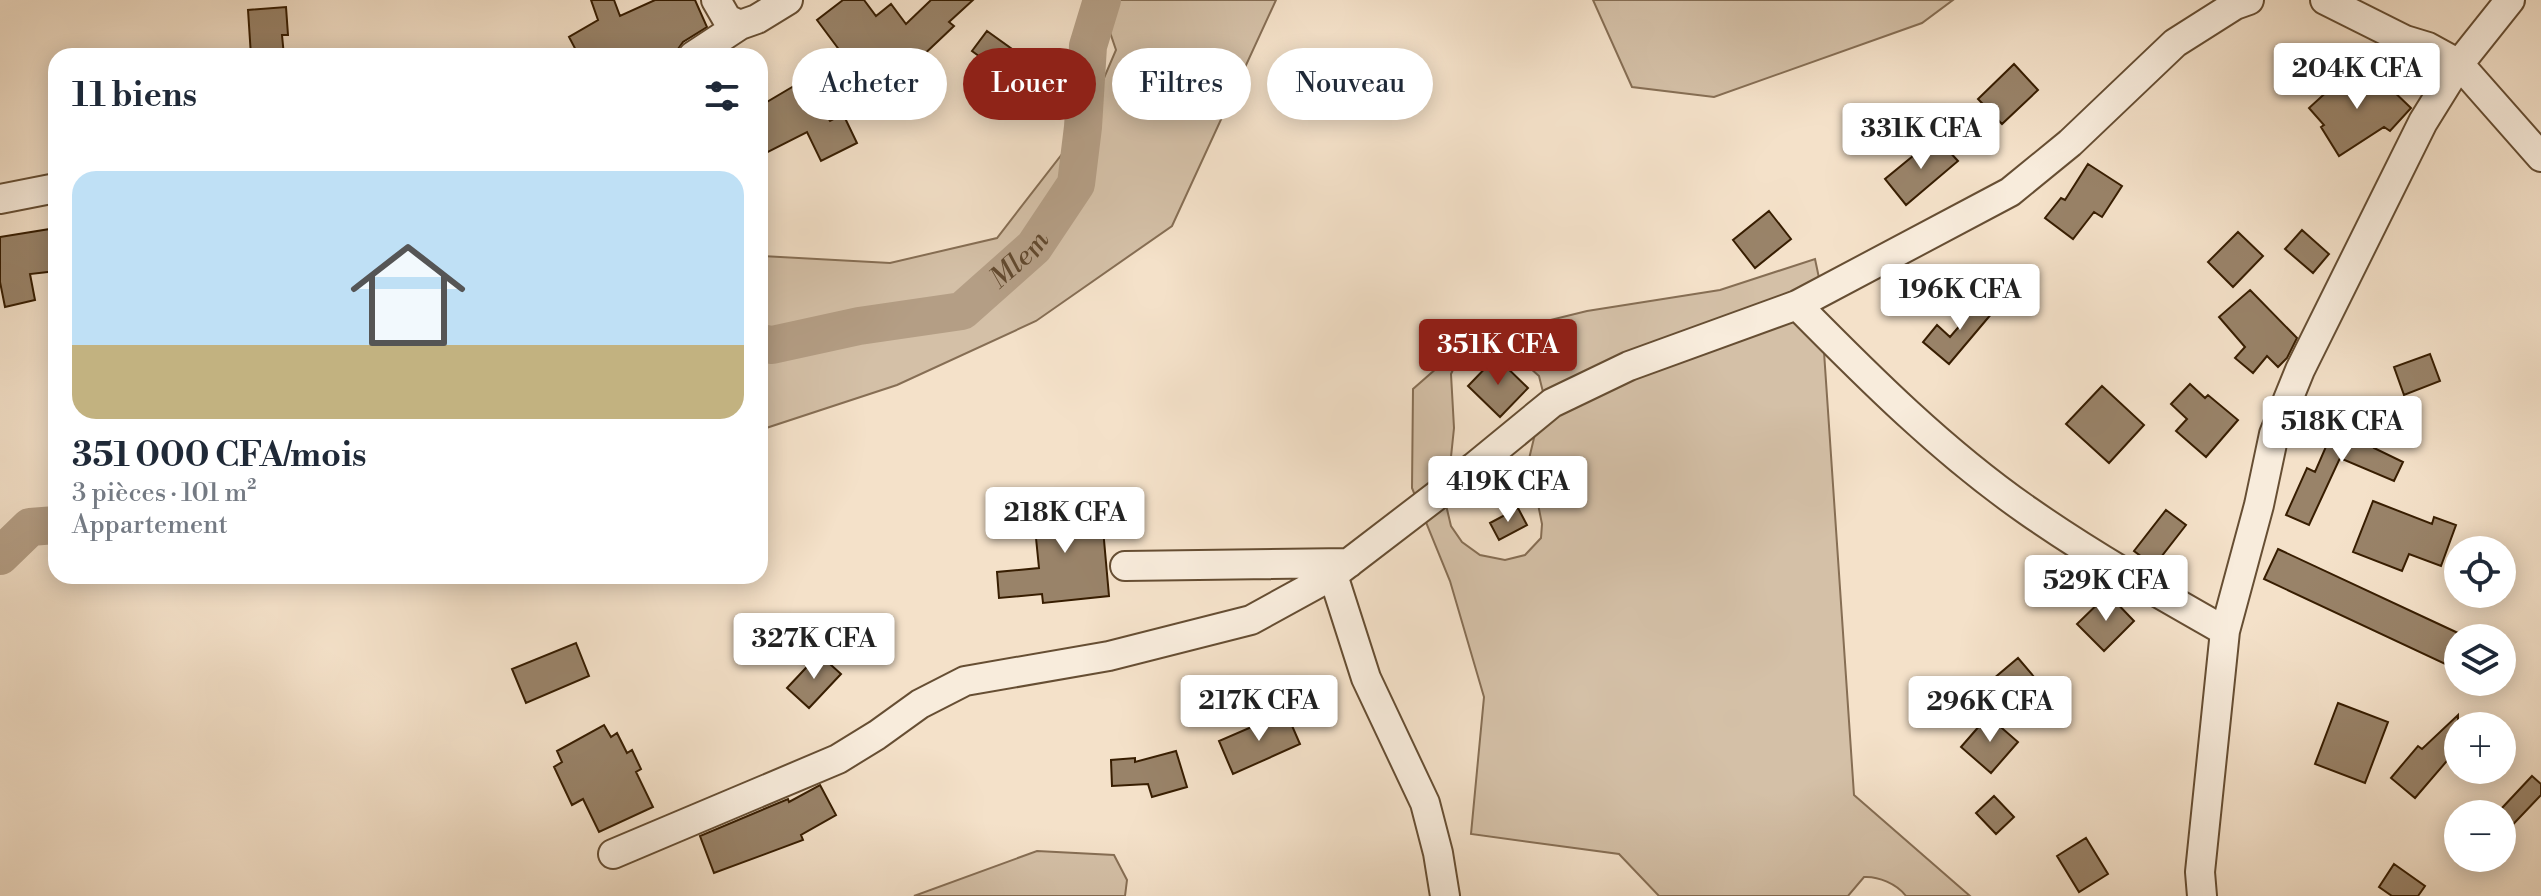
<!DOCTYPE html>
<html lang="fr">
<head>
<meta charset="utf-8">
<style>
	body { margin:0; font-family:"Libre Bodoni",serif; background:#f2f2f3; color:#1f2937; height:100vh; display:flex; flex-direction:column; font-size:30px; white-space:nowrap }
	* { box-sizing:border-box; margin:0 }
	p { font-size:26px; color:#747a83 }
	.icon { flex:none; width:44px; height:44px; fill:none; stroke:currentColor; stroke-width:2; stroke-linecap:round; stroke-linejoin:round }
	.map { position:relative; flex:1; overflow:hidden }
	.panel { position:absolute; left:48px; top:48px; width:720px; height:536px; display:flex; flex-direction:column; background:#fff; border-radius:24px; box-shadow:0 4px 20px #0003 }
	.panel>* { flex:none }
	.top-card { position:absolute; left:792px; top:48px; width:760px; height:72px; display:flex; gap:16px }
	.buttons { position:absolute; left:2444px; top:536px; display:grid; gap:16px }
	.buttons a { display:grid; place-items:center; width:72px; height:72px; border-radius:50%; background:#fff; box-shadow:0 4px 20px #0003; font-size:40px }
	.price { position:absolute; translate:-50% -68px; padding:0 18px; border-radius:8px; background:#fff; color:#222; font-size:26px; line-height:52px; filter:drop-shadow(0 2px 4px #0008) }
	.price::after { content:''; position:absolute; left:50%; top:48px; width:24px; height:18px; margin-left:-12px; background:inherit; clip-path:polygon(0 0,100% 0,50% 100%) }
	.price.selected { background:#8f2418; color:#fff }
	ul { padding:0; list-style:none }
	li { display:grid; align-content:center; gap:16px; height:424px; padding:0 24px }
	li span { display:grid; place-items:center; height:248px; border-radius:24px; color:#555 }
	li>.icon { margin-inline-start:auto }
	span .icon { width:144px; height:144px; fill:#fffc; stroke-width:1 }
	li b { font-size:34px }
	h2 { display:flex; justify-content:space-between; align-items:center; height:96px; padding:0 24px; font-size:34px }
	.chip { padding:0 28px; border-radius:36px; background:#fff; box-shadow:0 4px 20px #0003; font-size:28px; line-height:72px }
	.chip.selected { background:#8f2418; color:#fff }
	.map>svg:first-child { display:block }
	.green { fill:#d4c0a7; stroke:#866e54; stroke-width:2; fill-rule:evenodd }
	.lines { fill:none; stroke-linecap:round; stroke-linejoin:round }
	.river { stroke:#b49e85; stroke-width:38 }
	.building { fill:#998369; stroke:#371d01; stroke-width:2 }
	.minor-casing { stroke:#664e33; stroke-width:32 }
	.minor { stroke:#f8ecdc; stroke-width:28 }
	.labels { text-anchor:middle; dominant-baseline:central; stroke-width:6; stroke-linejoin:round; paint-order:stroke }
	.water-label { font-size:28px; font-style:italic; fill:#634a2f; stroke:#f8ecdc }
</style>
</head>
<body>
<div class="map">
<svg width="2541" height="896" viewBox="0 0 2541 896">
	<rect width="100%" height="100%" fill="#f4e1c9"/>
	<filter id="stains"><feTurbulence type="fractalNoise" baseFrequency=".0025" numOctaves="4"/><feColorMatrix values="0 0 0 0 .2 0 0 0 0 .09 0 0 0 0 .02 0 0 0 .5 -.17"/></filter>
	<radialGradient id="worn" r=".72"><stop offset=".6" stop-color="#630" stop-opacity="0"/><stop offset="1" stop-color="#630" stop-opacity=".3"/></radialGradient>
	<!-- green -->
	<path class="green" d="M1099 0H1276L1172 226 1036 321 897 385 760 430V256L890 263 997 238 1083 127 1116 50Z
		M1593 0H1953L1922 23 1714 97 1632 87Z
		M1815 259 1819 278 1854 795 1970 896H1906C1897 884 1878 876 1864 877L1848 896H1659L1619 854 1471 834 1484 697 1450 581 1412 488 1413 389 1469 340 1587 311 1720 290ZM1490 347 1510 350 1539 376 1544 396 1529 459 1542 524 1541 538 1525 555 1505 560 1480 555 1462 542 1451 526 1446 505 1454 428 1451 374 1460 355 1469 350Z
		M1037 851 1114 855 1127 880 1125 896H914Z"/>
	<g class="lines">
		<!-- river -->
		<g class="river">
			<path id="s1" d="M760 343 772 345 859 326 962 311 1034 247 1076 184 1083 127 1088 46 1102 0"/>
			<path d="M0 556 30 527 56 525"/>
		</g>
	</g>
	<!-- building -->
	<path class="building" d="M591 0H614L620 16 655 0H695L707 27 683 42 673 56H579L569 37 598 20Z
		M843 0H864L876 16 891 4 906 24 931 0H973L949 22 954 26 916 62 913 58 869 96 843 68 849 63 817 20Z
		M286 7 288 35H282L284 56H251L248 10Z
		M987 31 1030 62 1036 54 1085 89 1066 115 1000 66 998 70 972 51Z
		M2014 64 2038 90 2002 124 1978 99Z
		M2362 67 2383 91 2388 86 2411 108 2390 131 2384 127 2339 156 2321 127 2324 125 2309 108 2343 77 2347 81Z
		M804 80 830 121 843 114 857 143 821 161 807 132 760 156V106Z
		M1936 137 1958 161 1906 205 1885 179Z
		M2088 164 2122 186 2102 217 2094 212 2073 239 2045 218 2061 198 2065 200Z
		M1769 211 1791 239 1755 268 1733 240Z
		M56 228V271L30 274 35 300 5 307 0 282V237Z
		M2302 230 2329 254 2313 273 2285 249Z
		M2238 232 2263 256 2233 287 2208 262Z
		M2250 290 2297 338 2287 358 2278 367 2267 356 2253 373 2235 358 2245 347 2219 317Z
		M1986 295 1998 306 1949 364 1923 342 1937 325 1950 337Z
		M2430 354 2440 381 2404 395 2394 367Z
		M1496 357 1528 388 1500 417 1468 386Z
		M2190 384 2205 398 2208 395 2238 420 2206 457 2176 431 2187 419 2171 404Z
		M2102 386 2144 425 2109 463 2066 424Z
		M2341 412 2382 430 2374 448 2403 462 2394 481 2340 458 2309 525 2286 515 2307 468 2315 472Z
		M1094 489 1103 529 1109 596 1043 603 1042 594 999 598 997 572 1039 568 1036 538 1054 536 1046 500Z
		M2373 501 2432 524 2434 517 2456 525 2441 566 2409 554 2402 571 2353 552Z
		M1518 508 1527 525 1499 540 1490 523Z
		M2166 510 2186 525 2154 566 2134 551Z
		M2278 549 2458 633V670L2264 579Z
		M2108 594 2134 621 2104 651 2077 624Z
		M576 643 589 676 526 703 512 669Z
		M819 654 841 674 809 708 787 688Z
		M2018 658 2035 678 2008 700 1992 680Z
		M2338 703 2388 722 2365 783 2315 764Z
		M1286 712 1300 744 1233 774 1219 741Z
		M2458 715V748L2415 798 2391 778 2418 746 2422 749Z
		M1988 716 2018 742 1991 773 1961 747Z
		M604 725 611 737 617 733 627 753 632 750 641 769 636 772 653 807 599 832 583 799 572 805 554 767 562 762 557 751Z
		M1176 751 1187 787 1152 797 1148 784 1112 786 1111 760 1135 758V762Z
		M2532 776 2541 784V795L2502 836V808Z
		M820 785 836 815 801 835 803 840 714 873 700 836 788 799 789 802Z
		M1994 796 2014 817 1996 834 1976 813Z
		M2086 838 2108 874 2079 892 2057 856Z
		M2394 864 2425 886 2418 896H2392L2379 887Z"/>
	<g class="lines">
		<defs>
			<path id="minor" d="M716 0 727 19 740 25 757 19 788 0
				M2325 0 2405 40 2428 47 2459 64 2541 157
				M693 56 740 25
				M0 199 56 188
				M1797 305C1869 378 1943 452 2028 511 2091 555 2158 593 2225 631
				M1125 566 1349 563
				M1333 575 1366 678 1425 803 1438 853 1445 896
				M613 854 838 759 877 735 920 704 965 681 1109 656 1251 620 1333 575 1474 467 1552 403 1629 366 1797 305 2010 192 2070 143 2175 43 2235 5 2249 0
				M2202 896 2200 872 2225 631 2259 505 2274 434 2300 370 2423 122 2459 64 2510 0"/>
		</defs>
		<!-- minor casing -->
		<use href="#minor" class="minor-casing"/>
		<!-- minor -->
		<use href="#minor" class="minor"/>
	</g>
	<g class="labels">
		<!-- water labels -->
		<g class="water-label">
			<text stroke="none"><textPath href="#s1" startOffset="282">Mlem</textPath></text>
		</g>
	</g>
	<rect width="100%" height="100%" filter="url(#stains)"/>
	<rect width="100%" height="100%" fill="url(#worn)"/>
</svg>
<div class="buttons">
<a><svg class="icon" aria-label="locate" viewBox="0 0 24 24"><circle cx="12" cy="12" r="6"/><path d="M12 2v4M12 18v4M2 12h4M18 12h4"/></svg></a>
<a><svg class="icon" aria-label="layers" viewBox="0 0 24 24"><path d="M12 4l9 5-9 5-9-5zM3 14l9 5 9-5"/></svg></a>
<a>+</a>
<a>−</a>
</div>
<b class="price" style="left:2357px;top:111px">204K CFA</b>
<b class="price" style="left:1921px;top:171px">331K CFA</b>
<b class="price" style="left:1960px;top:332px">196K CFA</b>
<b class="price selected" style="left:1498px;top:387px">351K CFA</b>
<b class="price" style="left:2342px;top:464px">518K CFA</b>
<b class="price" style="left:1508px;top:524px">419K CFA</b>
<b class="price" style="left:1065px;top:555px">218K CFA</b>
<b class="price" style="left:2106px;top:623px">529K CFA</b>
<b class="price" style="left:814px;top:681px">327K CFA</b>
<b class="price" style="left:1259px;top:743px">217K CFA</b>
<b class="price" style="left:1990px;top:744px">296K CFA</b>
<div class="top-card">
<a class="chip">Acheter</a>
<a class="chip selected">Louer</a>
<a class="chip">Filtres</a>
<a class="chip">Nouveau</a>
</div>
<section class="panel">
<h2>11 biens<svg class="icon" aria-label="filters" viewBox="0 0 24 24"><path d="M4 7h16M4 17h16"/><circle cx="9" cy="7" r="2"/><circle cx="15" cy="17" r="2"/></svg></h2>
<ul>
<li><span style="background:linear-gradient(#bfe0f5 70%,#c2b280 0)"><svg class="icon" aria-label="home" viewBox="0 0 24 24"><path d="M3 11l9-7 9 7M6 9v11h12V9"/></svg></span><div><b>351 000 CFA/mois</b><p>3 pièces · 101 m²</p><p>Appartement</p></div></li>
</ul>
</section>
</div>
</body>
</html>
